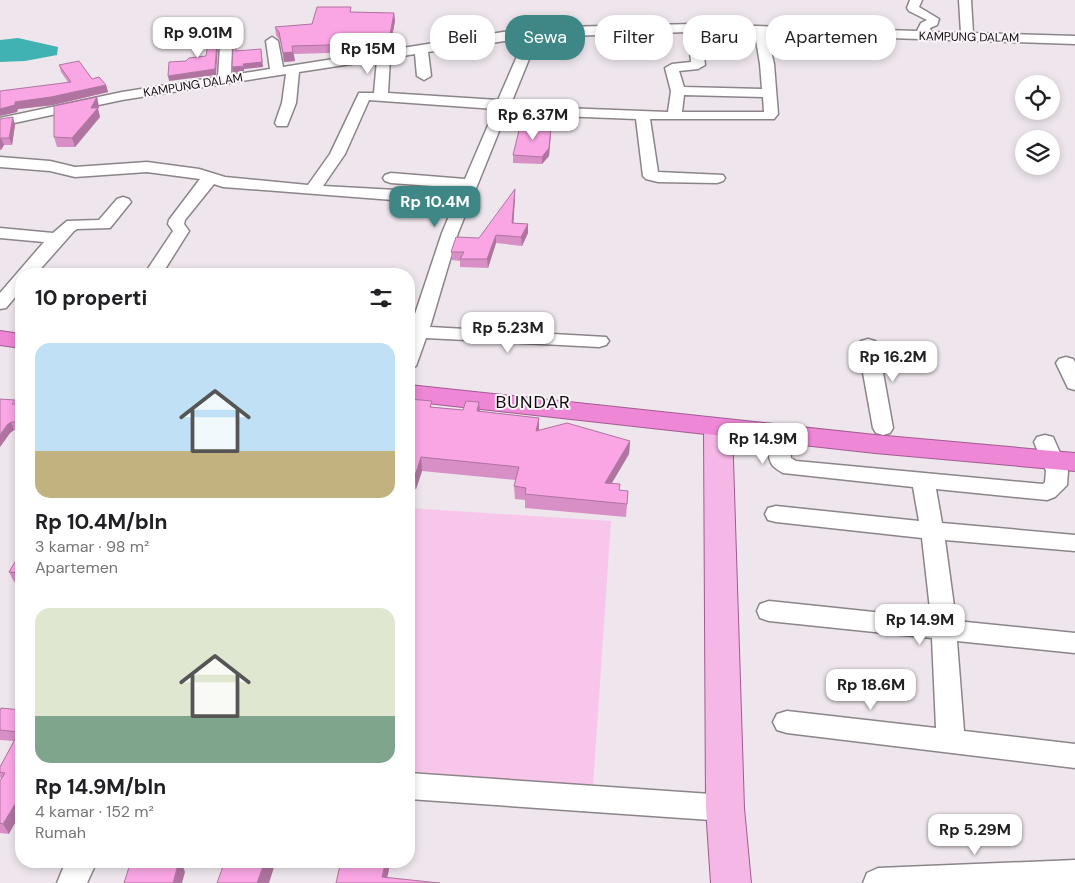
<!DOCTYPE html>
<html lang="id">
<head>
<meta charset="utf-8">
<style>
	body { margin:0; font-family:"DM Sans",sans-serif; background:#f6f6f6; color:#202124; height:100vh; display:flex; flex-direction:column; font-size:19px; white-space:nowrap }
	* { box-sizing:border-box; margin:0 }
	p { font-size:16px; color:#757577 }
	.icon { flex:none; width:28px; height:28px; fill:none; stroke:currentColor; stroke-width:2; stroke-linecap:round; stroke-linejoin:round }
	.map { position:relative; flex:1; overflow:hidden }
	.sheet { position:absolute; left:15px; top:268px; width:400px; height:600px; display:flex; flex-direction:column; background:#fff; border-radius:20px; box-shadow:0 2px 8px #0003 }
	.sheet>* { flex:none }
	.guide { position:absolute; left:430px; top:15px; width:475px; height:45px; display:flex; gap:10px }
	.controls { position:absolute; left:1015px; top:75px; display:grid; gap:10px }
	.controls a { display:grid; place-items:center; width:45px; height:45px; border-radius:50%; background:#fff; box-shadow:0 2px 8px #0003; font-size:25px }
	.price { position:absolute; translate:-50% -42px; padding:0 11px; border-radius:10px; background:#fff; color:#222; font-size:16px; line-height:32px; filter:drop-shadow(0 1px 2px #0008) }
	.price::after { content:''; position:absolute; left:50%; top:30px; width:15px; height:11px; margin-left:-8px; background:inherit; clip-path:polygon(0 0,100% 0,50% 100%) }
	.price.active { background:#3e8786; color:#fff }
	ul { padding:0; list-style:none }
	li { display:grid; align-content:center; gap:10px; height:265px; padding:0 20px }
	li span { display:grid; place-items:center; height:155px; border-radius:15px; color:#555 }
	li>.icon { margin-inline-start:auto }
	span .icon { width:90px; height:90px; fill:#fffc; stroke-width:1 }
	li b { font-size:21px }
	h2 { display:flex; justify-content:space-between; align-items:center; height:60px; padding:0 20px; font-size:21px }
	.pill { padding:0 18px; border-radius:20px; background:#fff; box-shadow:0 2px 8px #0003; font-size:18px; line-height:45px }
	.pill.active { background:#3e8786; color:#fff }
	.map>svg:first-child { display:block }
	.green { fill:#f9c6eb }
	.water { fill:#40b2b3 }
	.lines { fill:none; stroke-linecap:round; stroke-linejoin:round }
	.minor-casing { stroke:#8b8489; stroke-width:3 }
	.major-casing { stroke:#a05c90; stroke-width:2 }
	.highway-casing { stroke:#a05c90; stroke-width:2 }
	.minor { fill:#fff; fill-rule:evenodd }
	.major { fill:#f5b7e6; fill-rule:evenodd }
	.highway { fill:#ee87d6; fill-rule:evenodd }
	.wall { fill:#d78fc5 }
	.shaded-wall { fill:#af74a0 }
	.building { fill:#faa6e5; stroke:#af74a0 }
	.labels { text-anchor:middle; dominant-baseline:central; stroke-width:4; stroke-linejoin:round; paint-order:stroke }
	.far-street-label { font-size:12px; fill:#0f0d0e; stroke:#fbf4f9 }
	.quarter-label { font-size:18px; letter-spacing:1px; fill:#0f0d0e; stroke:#fbf4f9 }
</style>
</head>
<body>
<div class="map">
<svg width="1075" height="883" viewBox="0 0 1075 883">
	<rect width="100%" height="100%" fill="#eee6ec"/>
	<!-- green -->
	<path class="green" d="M409 508 611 521 593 786 409 771Z"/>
	<!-- water -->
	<path class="water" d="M18 38 58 47 57 55 25 61 0 62V40Z"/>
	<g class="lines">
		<defs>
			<path id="minor" d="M910 0H922L919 7 939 19 937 25 930 28 931 32 961 33 959 0H971L973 33 1075 36V44L767 34 774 64 778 114 774 119H650L658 172 723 175 725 178 723 181 717 183 658 182 646 179 643 176 636 119 506 114 458 233 430 327 606 337 609 341 606 345 599 347 426 338 416 366 409 368V332L442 233 452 209 407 206 393 200 223 187 214 184 185 220 184 224 189 231 162 274H150L147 270 173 231 168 224 169 220 200 179 147 172 75 177 50 171 0 167V157L50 161 75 167 147 162 199 169 225 177 308 185 330 154 359 93H374L377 60 299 72 296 103 287 126H277L275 123 282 103 286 74 122 100 0 126V118L122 92 218 77 220 46 226 42 232 46 231 75 270 69 266 41 272 37 278 41 283 67 503 32 560 27 694 24 917 31 921 23 927 20 909 11 907 8ZM688 32 691 62 672 64 665 68 671 91 668 112 510 106 538 37ZM701 32 755 34 760 64 762 89 684 87 679 71 698 69 705 65ZM525 38 498 100 388 93 390 58 415 54 417 76 424 80 431 76 428 52ZM684 95 763 97 764 112H682ZM369 100 495 109 465 179 391 173 385 175 383 178 385 181 391 183 461 188 456 200 411 196 396 190 323 186 345 154Z
				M123 197 129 199 131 202 110 228 77 229 74 231 36 274H21V290L6 308 0 309V293L44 242 0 238V228L53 233 67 221 99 220 117 199Z
				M868 339 875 341 878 345 893 428 890 433 883 435 876 433 873 428 858 345 861 341Z
				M1066 357 1073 359 1075 362V390L1068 388 1056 363 1059 359Z
				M778 427 785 429 789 434 791 458 796 461 1043 484 1045 482 1046 471 1034 442 1037 437 1045 435 1053 437 1068 471 1067 485 1055 497 1047 500 936 489 942 523 1075 535V551L945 540 956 621 1075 633V653L957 641 964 731 1075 744V768L787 733 777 730 773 722 777 714 787 711 936 728 932 638 769 621 760 618 757 611 760 604 769 601 931 618 922 538 776 522 768 520 765 514 768 508 776 506 919 521 913 487 783 473C780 471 776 469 773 466 767 459 766 436 771 429Z
				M409 773 725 795 735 799 740 808 735 817 725 821 409 799Z
				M1075 860V883H863L867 873 878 868Z
				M66 861H97L87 883H57Z"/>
			<path id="major" d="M718 419 728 422 732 428 744 808 751 883H711L706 808 704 428 708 422Z"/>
			<path id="highway" d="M0 331 21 334V348L0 345Z
				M409 385 875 435 1075 453V471L875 453 409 401Z"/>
		</defs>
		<!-- minor casing -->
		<use href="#minor" class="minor-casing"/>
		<!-- major casing -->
		<use href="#major" class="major-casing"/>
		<!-- highway casing -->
		<use href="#highway" class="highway-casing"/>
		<!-- minor -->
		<use href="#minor" class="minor"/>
		<!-- major -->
		<use href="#major" class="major"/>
		<!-- highway -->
		<use href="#highway" class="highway"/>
	</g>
	<!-- wall -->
	<path class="wall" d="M351 7V12L394 13 395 21 390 48 363 52 294 54 295 61 284 62 280 41 276 35 275 27 312 24Z
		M59 65 106 85 108 92 53 105 18 109 17 112 0 116 68 82 61 72Z
		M97 97 99 107 98 109 100 117 75 147H57L54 137Z
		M0 119 15 125 12 145H4L1 150H0Z
		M551 135 549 156 542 164 513 163V155Z
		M515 197 513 223 528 224V233L522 246 496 243 488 268 460 267V261L452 260 451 252 479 238Z
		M409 399 433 407 463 410 479 402 480 411 539 418V430L630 441 629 454 612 483 619 490 628 491 626 517 525 508V500L515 499 514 486 516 480 422 471 416 489H409Z
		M15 400 16 404H21V430H14L10 433 0 447Z
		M21 552V583L14 582 9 572Z
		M21 710 9 834 0 833V781L1 779 0 777V767L14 741 0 740V711Z"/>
	<!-- shaded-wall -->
	<path class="shaded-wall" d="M394 13 395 21 390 48 363 52V44Z
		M224 31 225 37V41L218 46 216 75 169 81 168 76 215 69 217 41Z
		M261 49 263 67 244 69 243 64Z
		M293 52 295 61 284 62 283 53Z
		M244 66V71L233 73 232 67Z
		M106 85 108 92 53 105 18 109 17 112 0 116V109L15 102Z
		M97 97 99 107 98 109 100 117 75 147 72 138Z
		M13 117 15 125 12 145 9 138Z
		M551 127 549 156 542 164V157Z
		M1 138 4 145 1 150 0 147V140Z
		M515 189V197L513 232 512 223Z
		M528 224V233L522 246 521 237Z
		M496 235V243L488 268 487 259Z
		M479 402 480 415 477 411Z
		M539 418V430L536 431Z
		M11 422 14 430 10 433 0 447V435L7 425Z
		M630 441 629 454 604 496 605 483Z
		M421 457 422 471 416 489 415 476Z
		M21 788V812L9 834 3 824Z
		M179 861H181L185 872 182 883H173Z
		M265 861H276L269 883H257Z
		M386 861H391L386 883 382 877Z"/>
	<!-- building -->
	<path class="building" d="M317 7H351L350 12 394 13 389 40 363 44 292 46 293 52 283 53 279 32 275 27 312 24Z
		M224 31V35L217 41 215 69 168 76 169 62 186 61 189 58 206 56 210 32Z
		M233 47H236V51L261 49 262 62 243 64 244 66 232 67Z
		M79 61 92 79 99 77 106 85 51 97 15 102V105L0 109V91L71 82 59 65Z
		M97 97 91 108H98L72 138 54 137V106Z
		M13 117 9 138H1L0 140V119Z
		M520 126 551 127 549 148 542 157 513 155Z
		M515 189 512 223 528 224 521 237 496 235 487 259H460L464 252H451L456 237 479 238Z
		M0 399 15 400 12 404H21V420L19 422H11L7 425 0 435Z
		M409 399 432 401 430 407 463 410 466 401 479 402 477 411 539 418 536 431 567 423 630 441 605 483 620 484 619 490 628 491 627 504 525 494 526 488 514 486 519 467 421 457 415 476H409Z
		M21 552V573L9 572Z
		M1 708 21 710V788L18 795 20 796 3 824 0 823V781L5 773 0 772V767L19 732 0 730V711Z
		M131 861H179L173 883H124Z
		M225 861H265L257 883H217Z
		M341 861H386L382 877 440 883H336Z"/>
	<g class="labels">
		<!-- far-street labels -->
		<g class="far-street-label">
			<text transform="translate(969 37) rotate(1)">KAMPUNG DALAM</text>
			<text transform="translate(193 85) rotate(-9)">KAMPUNG DALAM</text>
		</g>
		<!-- quarter labels -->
		<g class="quarter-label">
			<text x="533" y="402">BUNDAR</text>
		</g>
	</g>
</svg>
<div class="controls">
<a><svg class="icon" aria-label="locate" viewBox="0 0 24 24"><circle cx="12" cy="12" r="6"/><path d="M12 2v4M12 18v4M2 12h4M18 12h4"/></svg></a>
<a><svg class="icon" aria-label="layers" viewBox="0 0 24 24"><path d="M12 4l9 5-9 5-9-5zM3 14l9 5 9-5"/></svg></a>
</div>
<b class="price" style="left:198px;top:59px">Rp 9.01M</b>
<b class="price" style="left:368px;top:75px">Rp 15M</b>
<b class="price" style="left:533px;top:141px">Rp 6.37M</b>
<b class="price active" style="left:435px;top:228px">Rp 10.4M</b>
<b class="price" style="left:508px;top:354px">Rp 5.23M</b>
<b class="price" style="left:893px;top:383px">Rp 16.2M</b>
<b class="price" style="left:763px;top:465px">Rp 14.9M</b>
<b class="price" style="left:920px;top:646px">Rp 14.9M</b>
<b class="price" style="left:871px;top:711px">Rp 18.6M</b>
<b class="price" style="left:975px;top:856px">Rp 5.29M</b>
<div class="guide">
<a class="pill">Beli</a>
<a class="pill active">Sewa</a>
<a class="pill">Filter</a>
<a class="pill">Baru</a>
<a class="pill">Apartemen</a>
</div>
<section class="sheet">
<h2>10 properti<svg class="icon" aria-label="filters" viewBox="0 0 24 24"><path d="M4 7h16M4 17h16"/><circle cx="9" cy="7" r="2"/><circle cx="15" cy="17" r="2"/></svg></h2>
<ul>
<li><span style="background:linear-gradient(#bfe0f5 70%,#c2b280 0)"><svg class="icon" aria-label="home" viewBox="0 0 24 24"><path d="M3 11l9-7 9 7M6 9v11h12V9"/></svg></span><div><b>Rp 10.4M/bln</b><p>3 kamar · 98 m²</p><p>Apartemen</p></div></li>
<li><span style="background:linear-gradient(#dfe7d0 70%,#7fa58c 0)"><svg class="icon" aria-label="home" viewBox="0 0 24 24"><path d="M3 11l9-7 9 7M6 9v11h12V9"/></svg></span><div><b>Rp 14.9M/bln</b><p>4 kamar · 152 m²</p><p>Rumah</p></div></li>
</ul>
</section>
</div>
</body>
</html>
